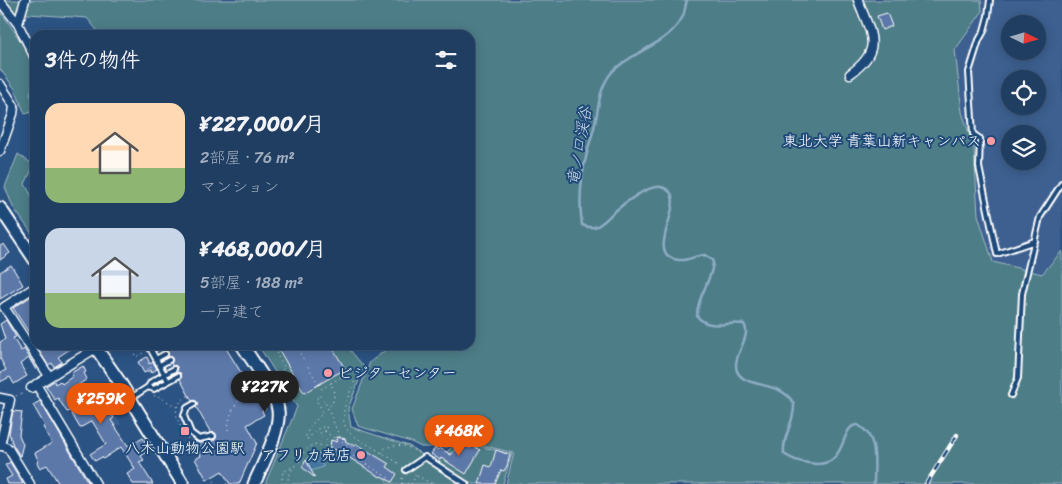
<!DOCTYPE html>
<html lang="ja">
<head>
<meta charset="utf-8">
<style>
	body { margin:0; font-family:Sriracha,"Klee One",sans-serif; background:#2d496b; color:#f1f3f6; height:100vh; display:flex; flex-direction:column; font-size:19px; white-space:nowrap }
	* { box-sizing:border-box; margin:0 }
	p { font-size:16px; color:#a2aebe }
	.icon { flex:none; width:28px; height:28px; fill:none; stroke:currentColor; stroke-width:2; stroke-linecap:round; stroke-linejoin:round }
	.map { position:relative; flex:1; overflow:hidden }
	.side { position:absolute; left:30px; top:30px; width:445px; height:320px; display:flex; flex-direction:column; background:#203e62; border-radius:15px; box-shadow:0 2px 12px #0003,0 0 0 1px #3d5777 }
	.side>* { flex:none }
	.needle { width:32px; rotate:95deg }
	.tools { position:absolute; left:1001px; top:15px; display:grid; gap:10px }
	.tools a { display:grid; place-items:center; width:45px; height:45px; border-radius:50%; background:#203e62; box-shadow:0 2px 12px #0003,0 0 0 1px #3d5777; font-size:25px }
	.price { position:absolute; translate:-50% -42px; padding:0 11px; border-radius:18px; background:#ea580c; color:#fff; font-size:16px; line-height:32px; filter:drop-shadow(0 1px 2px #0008) }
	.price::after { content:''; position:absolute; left:50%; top:30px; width:15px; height:11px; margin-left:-8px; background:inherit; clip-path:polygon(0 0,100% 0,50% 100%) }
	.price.on { background:#222; color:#fff }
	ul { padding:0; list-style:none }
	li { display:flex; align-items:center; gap:15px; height:125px; padding:0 15px }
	li span { display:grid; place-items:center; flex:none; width:140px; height:100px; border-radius:15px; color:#555 }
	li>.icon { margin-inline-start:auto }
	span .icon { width:60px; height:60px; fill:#fffc; stroke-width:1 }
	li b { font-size:21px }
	h2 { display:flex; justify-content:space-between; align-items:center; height:60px; padding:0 15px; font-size:21px }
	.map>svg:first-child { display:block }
	.built { fill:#3e6190; fill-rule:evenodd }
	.green { fill:#4d7d87; stroke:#a6bec3 }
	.water { fill:#42769f; stroke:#8eadc5 }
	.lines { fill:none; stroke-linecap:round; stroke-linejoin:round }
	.stream { stroke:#8eadc5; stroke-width:2.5 }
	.building { fill:#5c78a9; stroke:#fff }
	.lane-casing { stroke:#fff; stroke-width:8 }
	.street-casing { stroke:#fff; stroke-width:11 }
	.secondary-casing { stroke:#fff; stroke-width:15 }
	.path { stroke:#fff; stroke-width:1; stroke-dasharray:1 4; stroke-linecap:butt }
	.lane { stroke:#1f4a7a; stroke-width:4 }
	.street { stroke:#1f4a7a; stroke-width:8 }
	.secondary { stroke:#1f4a7a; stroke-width:11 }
	.rail-casing { stroke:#fff; stroke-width:4.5 }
	.rail { stroke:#1f4a7a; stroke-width:2.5; stroke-dasharray:8; stroke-linecap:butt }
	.path-bridge { stroke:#fff; stroke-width:1; stroke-dasharray:1 4; stroke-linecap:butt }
	.poi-dot { fill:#ff9aa2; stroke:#1f4a7a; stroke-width:2 }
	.labels { text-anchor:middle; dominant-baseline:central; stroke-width:4; stroke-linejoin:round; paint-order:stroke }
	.poi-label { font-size:15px; fill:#fff; stroke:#1f4a7a; text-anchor:end }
	.water-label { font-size:16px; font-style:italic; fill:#d0dde7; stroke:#1f4a7a }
</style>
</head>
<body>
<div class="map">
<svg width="1062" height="484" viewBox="0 0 1062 484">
	<rect width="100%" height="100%" fill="#2b5383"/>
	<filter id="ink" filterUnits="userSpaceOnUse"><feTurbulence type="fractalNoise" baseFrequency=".02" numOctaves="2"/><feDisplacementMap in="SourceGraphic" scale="10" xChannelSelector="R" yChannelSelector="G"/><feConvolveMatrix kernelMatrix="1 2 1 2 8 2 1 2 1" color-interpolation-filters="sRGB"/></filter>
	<g filter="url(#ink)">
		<!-- built -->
		<path class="built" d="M981 0H1062V251L1042 274 993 262 978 215 974 148 962 112 955 50 982 13ZM1010 24H1038V51H1010ZM1010 79H1038V106H1010ZM1010 134H1038V161H1010Z
			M103 393 121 424 101 436 83 405Z"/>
		<!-- green -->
		<path class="green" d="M3 0H981L982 12 955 50 962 112 974 148 978 215 993 262 1042 274 1062 251V484H506L514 453 457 439 448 447H421L411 442 358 426 352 409 370 362 387 349 386 345H470V35H101L87 18 14 13Z
			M0 11C9 23 33 58 35 71 36 79 32 87 30 94L35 105V111L25 114 15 89 0 69Z
			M18 154 34 165 25 184 35 202V238L13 207 5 187Z
			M258 345H346L364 367 348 409 351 427 409 446 436 464 457 441 512 454 503 484H265L297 407Z"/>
		<!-- water -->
		<path class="water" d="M330 449 337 450 341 453 339 455 335 454 334 455 320 456 319 463 323 465V467L311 471 307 458C316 453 324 454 330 449Z"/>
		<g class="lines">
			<!-- stream -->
			<path class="stream" d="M687 0C685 6 685 13 682 18 667 45 632 51 612 72 600 86 599 103 596 119 594 130 590 141 587 153 581 175 579 202 582 225 597 232 604 221 614 212 624 203 648 185 661 187 696 195 638 255 679 260 688 261 696 255 705 255L712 260 713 263C711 282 697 297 697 316 708 331 729 321 744 324 753 338 729 358 738 373 748 389 781 380 794 404 795 422 782 436 784 454 791 459 800 462 809 463 850 471 838 424 858 425 879 436 874 464 874 484"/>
		</g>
		<!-- building -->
		<path class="building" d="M887 13 892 26 882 30 877 16Z
			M4 244 10 253 0 260V246Z
			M11 265 23 285 0 299V272Z
			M35 294V342L13 308Z
			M6 320 16 337 13 338 21 351 24 349 37 369 36 370 29 358 20 364 27 376 14 384 10 377 0 382V373L6 370 0 358V342L5 339 0 324Z
			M45 345H76L58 357 62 362 54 367 52 363 48 365 38 349Z
			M164 345H224L260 403 262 402 266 409 262 411 264 415 247 425 257 443 239 484H230L222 471 207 480 195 459 201 456 193 440 199 443H207L215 440 216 435 215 433H211L196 407 197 402 192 401 180 379 181 374 176 372 177 367 172 366 171 363 172 358 168 357V352L164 351 162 348Z
			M276 345H331L345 369 304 393Z
			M147 357 150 364 153 362 157 369 151 373 150 370 144 373 138 362Z
			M83 366 86 372 84 373 87 379 70 391 80 406 97 397 102 405 105 403 114 418 111 420 128 446 143 438 150 450 141 456 144 460 139 462 153 484H133L127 474 135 469 121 447 103 459 102 457 95 461 90 454 106 444 92 421 80 428 70 411 67 412 58 398 55 400 46 386 54 381 55 384 60 381 62 384 73 376 71 373Z
			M40 401 89 484H59L47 465 40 468 37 463 38 460 35 453 52 443 43 427 45 426 33 405Z
			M13 411 22 412 19 435 23 444 20 456 13 445 9 433Z
			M337 437 346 439 345 441 355 446 356 444 389 464 387 467 397 474 392 482 381 476 380 477 337 450 330 449 331 440 337 442Z
			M461 442 470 448 472 445 480 450 466 474 441 458 440 460 431 454 435 448 439 450 440 448 451 455Z
			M496 450 510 455 507 466 504 471 501 470 495 484H479L485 465 491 467Z
			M306 460 315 478 302 467Z
			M10 462 23 484H8L6 479 12 476 5 465Z"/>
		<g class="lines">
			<defs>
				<path id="lane" d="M990 0 988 16 984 31 979 40 969 72 973 134 980 139 979 167 997 254 1035 241
					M160 345 151 350 168 381
					M156 359 165 354
					M160 365 169 360
					M148 387 154 389 178 376
					M1011 395 1018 378 1022 294 1040 217 1062 183
					M131 398 148 387 151 382 174 369
					M194 404 187 408 184 416 191 433 199 439 213 436
					M406 470 425 457 466 484"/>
				<path id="street" d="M25 0 18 24 35 58
					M0 1 18 24
					M850 74C885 49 870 33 858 0
					M0 84 14 106 13 114 0 151
					M35 287 4 307 49 376
					M36 384 96 484
					M31 388 96 348
					M0 398 10 400 0 446
					M0 445 8 448 30 484"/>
				<path id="secondary" d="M0 208 35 260
					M94 345 119 381 183 484
					M242 345C253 362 276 392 278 410 281 429 262 466 254 484"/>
			</defs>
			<!-- lane casing -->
			<use href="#lane" class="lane-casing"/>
			<!-- street casing -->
			<use href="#street" class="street-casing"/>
			<!-- secondary casing -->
			<use href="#secondary" class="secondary-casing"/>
			<!-- path -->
			<path class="path" d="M295 345 316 380
				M288 347 293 345
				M124 350 130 347 136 357 145 352
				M148 363 153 371
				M147 368 150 373
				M274 375 285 368 276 354 280 352
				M331 383 350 372 358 373C351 392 333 419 352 435L397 462 400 466
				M319 384 322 389 331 383C334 391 337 401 328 407
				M16 396 24 392
				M154 396 156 395 177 407C175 417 179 424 184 433
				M177 407 181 401 189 395
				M325 431C333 439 343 441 352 447L348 453 389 478 385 484
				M187 438 194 443
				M331 442 321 437 320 433 327 430 326 426 317 429 308 439 305 438 310 426 321 415V408L316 400 319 395 325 402 341 440
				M144 443 147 448
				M197 445 204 454
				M200 446 213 443
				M382 453 385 448C402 443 405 445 420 454
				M299 462 304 452 313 444 330 447
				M417 476 433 484
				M239 483 240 484
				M211 484 215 482 212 478
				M226 484 229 482
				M283 484 282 478 283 472 298 464
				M286 484 292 469
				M402 484V475
				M402 484H410
				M411 484 416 476 412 474"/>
			<!-- lane -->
			<use href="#lane" class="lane"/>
			<!-- street -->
			<use href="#street" class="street"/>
			<!-- secondary -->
			<use href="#secondary" class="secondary"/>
			<defs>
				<path id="rail" d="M926 484 957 435"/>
			</defs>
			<!-- rail casing -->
			<use href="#rail" class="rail-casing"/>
			<!-- rail -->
			<use href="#rail" class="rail"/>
			<!-- path-bridge -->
			<path class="path-bridge" d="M251 390 273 376
				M228 430C229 413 236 399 251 390"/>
		</g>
	</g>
	<!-- markers -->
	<g class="poi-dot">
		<circle cx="991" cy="141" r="5"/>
		<circle cx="328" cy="373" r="5"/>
		<rect x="180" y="426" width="10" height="10" rx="2.5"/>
		<circle cx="361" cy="455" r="5"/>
	</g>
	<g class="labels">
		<!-- poi labels -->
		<g class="poi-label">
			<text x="981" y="141">東北大学 青葉山新キャンパス</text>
			<text x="338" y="373" text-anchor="start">ビジターセンター</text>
			<text x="185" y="448" text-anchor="middle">八木山動物公園駅</text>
			<text x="351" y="455">アフリカ売店</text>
		</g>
		<!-- water labels -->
		<g class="water-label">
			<text transform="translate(579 146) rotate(-80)">竜ノ口渓谷</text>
		</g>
	</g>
</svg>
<div class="tools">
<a><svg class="needle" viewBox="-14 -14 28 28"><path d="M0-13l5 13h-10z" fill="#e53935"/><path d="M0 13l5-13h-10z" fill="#a2aebe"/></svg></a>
<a><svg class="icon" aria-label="locate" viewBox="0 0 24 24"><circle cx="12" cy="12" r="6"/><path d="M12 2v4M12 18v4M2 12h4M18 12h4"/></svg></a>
<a><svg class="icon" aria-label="layers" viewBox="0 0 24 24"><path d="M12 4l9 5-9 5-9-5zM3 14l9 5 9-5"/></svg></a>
</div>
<b class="price on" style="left:265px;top:413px">¥227K</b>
<b class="price" style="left:101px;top:425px">¥259K</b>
<b class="price" style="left:459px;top:457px">¥468K</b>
<section class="side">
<h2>3件の物件<svg class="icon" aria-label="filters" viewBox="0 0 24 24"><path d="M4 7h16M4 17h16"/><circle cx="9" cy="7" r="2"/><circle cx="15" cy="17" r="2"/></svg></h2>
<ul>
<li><span style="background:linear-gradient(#ffd9b3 65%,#8fb573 0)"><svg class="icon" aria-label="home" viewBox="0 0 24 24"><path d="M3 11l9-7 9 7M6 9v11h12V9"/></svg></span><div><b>¥227,000/月</b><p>2部屋 · 76 m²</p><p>マンション</p></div></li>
<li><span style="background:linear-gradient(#c9d6e8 65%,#8fb573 0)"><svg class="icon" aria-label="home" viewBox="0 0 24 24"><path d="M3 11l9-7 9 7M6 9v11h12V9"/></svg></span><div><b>¥468,000/月</b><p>5部屋 · 188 m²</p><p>一戸建て</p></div></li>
</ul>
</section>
</div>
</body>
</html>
